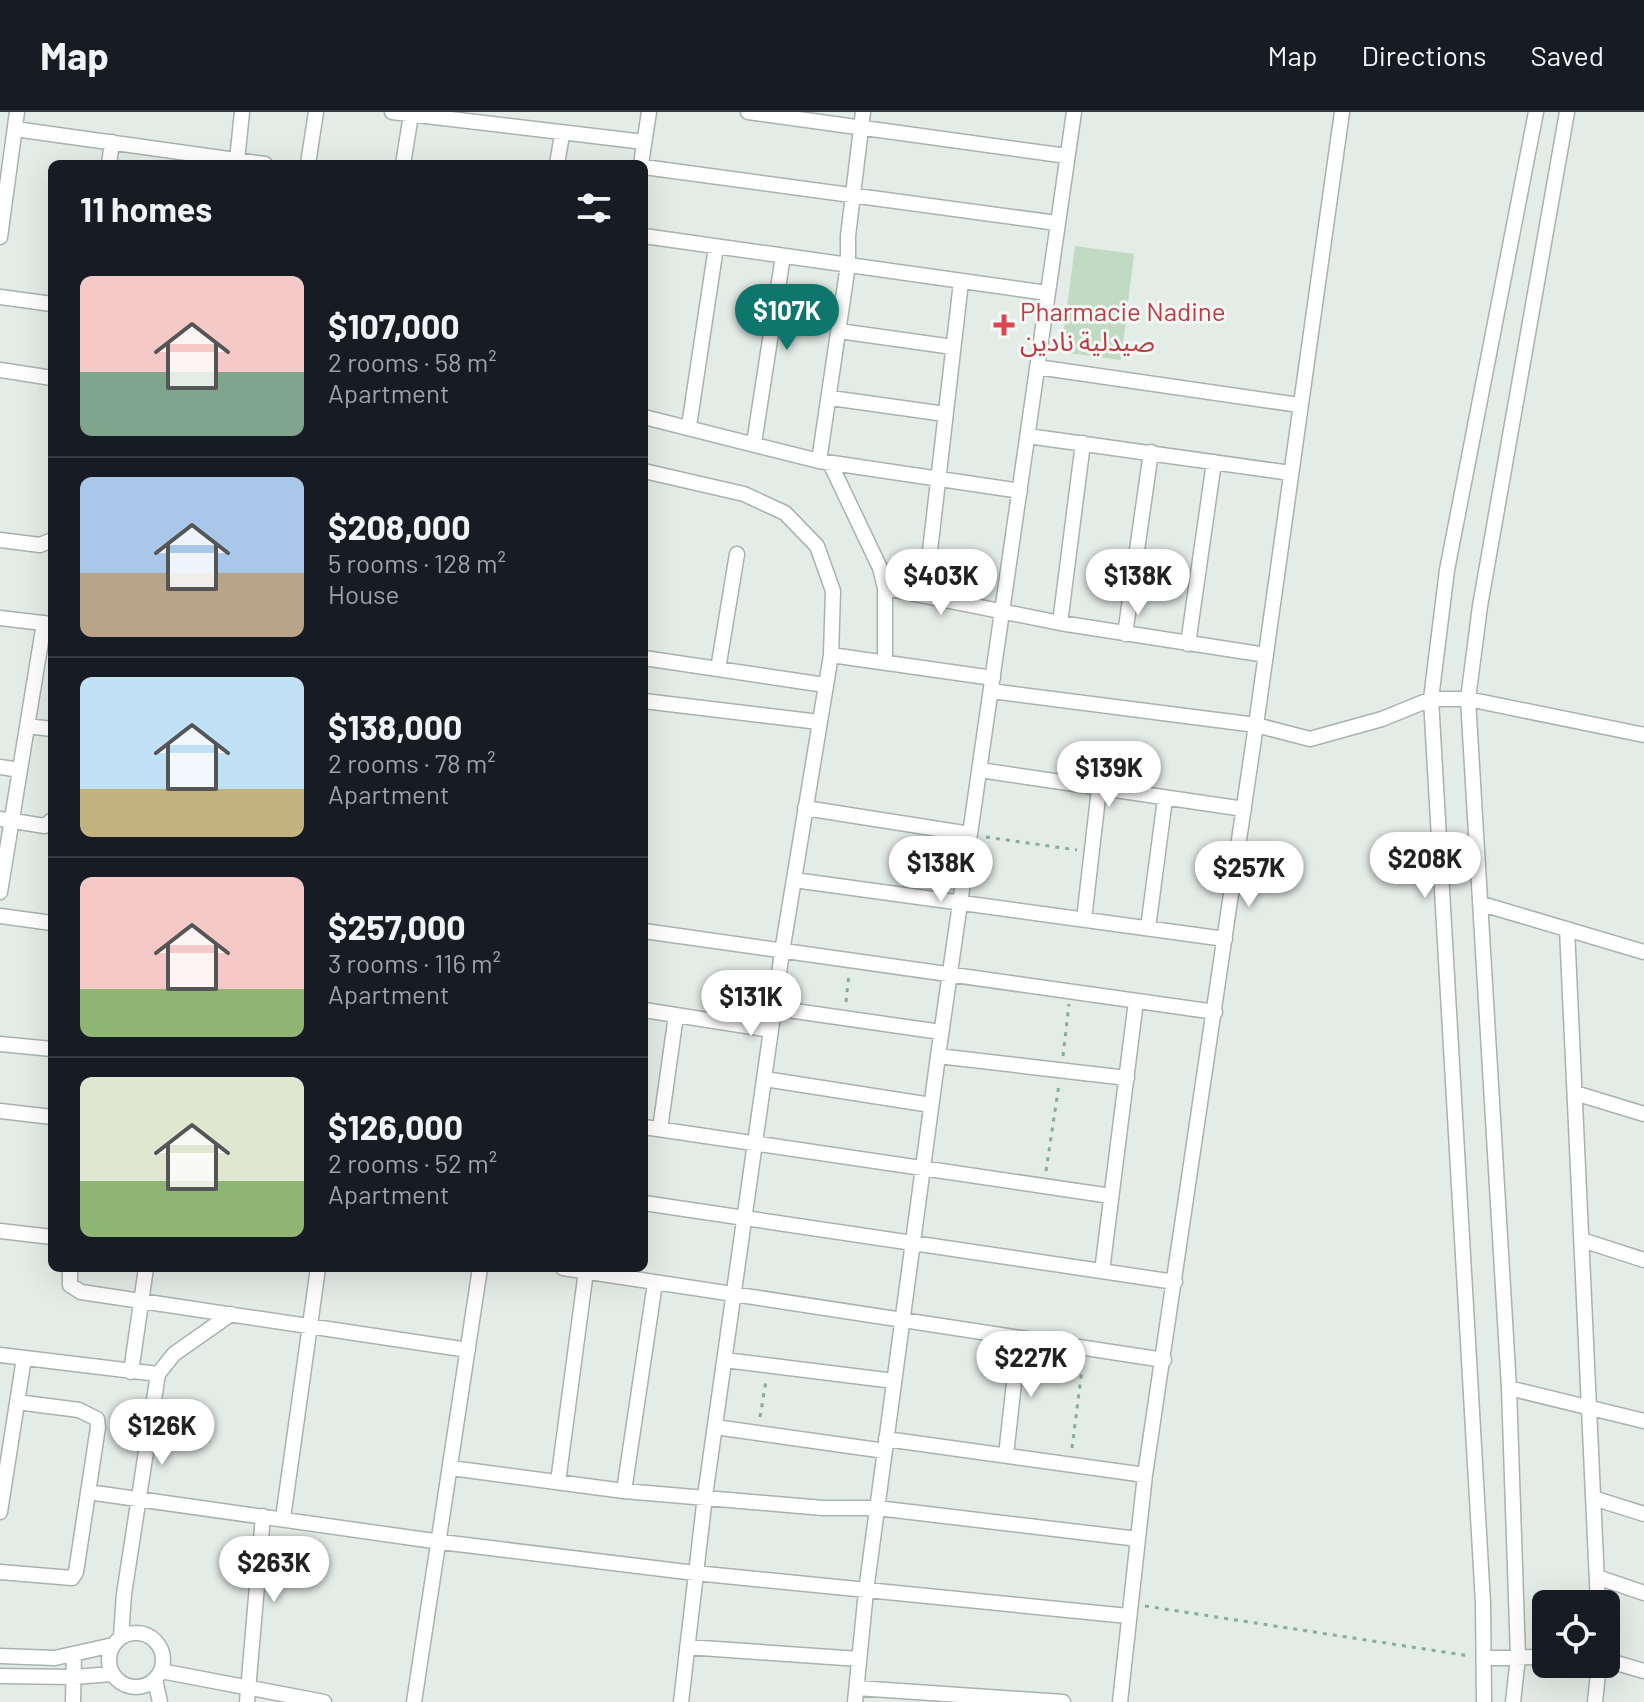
<!DOCTYPE html>
<html lang="en">
<head>
<meta charset="utf-8">
<style>
	body { margin:0; font-family:Barlow,"Noto Sans Arabic",sans-serif; background:#20242c; color:#f1f3f6; height:100vh; display:flex; flex-direction:column; font-size:30px; white-space:nowrap }
	* { box-sizing:border-box; margin:0 }
	p { font-size:26px; color:#9ea1a6 }
	.icon { flex:none; width:44px; height:44px; fill:none; stroke:currentColor; stroke-width:2; stroke-linecap:round; stroke-linejoin:round }
	.map { position:relative; flex:1; overflow:hidden }
	.side { position:absolute; left:48px; top:48px; width:600px; height:1112px; display:flex; flex-direction:column; background:#171b24; border-radius:12px; box-shadow:0 8px 32px #0002 }
	.side>* { flex:none }
	.fabs { position:absolute; left:1532px; top:1478px; display:grid; gap:16px }
	.fabs a { display:grid; place-items:center; width:88px; height:88px; border-radius:12px; background:#171b24; box-shadow:0 8px 32px #0002; font-size:40px }
	.price { position:absolute; translate:-50% -68px; padding:0 18px; border-radius:28px; background:#fff; color:#222; font-size:26px; line-height:52px; filter:drop-shadow(0 2px 4px #0008) }
	.price::after { content:''; position:absolute; left:50%; top:48px; width:24px; height:18px; margin-left:-12px; background:inherit; clip-path:polygon(0 0,100% 0,50% 100%) }
	.price.active { background:#0f766e; color:#fff }
	ul { padding:0; list-style:none }
	li { display:flex; align-items:center; gap:24px; height:200px; padding:0 32px }
	li+li { border-top:2px solid #363941 }
	li span { display:grid; place-items:center; flex:none; width:224px; height:160px; border-radius:12px; color:#555 }
	li>.icon { margin-inline-start:auto }
	span .icon { width:96px; height:96px; fill:#fffc; stroke-width:1 }
	li b { font-size:34px }
	h2 { display:flex; justify-content:space-between; align-items:center; height:96px; padding:0 32px; font-size:34px }
	header { display:flex; align-items:center; gap:48px; box-sizing:border-box; height:112px; padding:0 40px; background:#171b24; border-bottom:2px solid #363941 }
	header strong { font-size:38px }
	nav { display:flex; gap:44px; margin-inline-start:auto; font-size:28px }
	.map>svg:first-child { display:block }
	.green { fill:#c0dac4 }
	.lines { fill:none; stroke-linecap:round; stroke-linejoin:round }
	.street-casing { stroke:#a7b3ad; stroke-width:17 }
	.path { stroke:#88ac9d; stroke-width:3; stroke-dasharray:4 6; stroke-linecap:butt }
	.street { stroke:#fff; stroke-width:14 }
	.health-dot { fill:#e0444e; stroke:#f4f9f6; stroke-width:3 }
	.labels { text-anchor:middle; dominant-baseline:central; stroke-width:6; stroke-linejoin:round; paint-order:stroke }
	.health-label { font-size:26px; fill:#be3a42; stroke:#f4f9f6; text-anchor:start }
</style>
</head>
<body>
<header>
<strong>Map</strong>
<nav><a>Map</a><a>Directions</a><a>Saved</a></nav>
</header>
<div class="map">
<svg width="1644" height="1590" viewBox="0 0 1644 1590">
	<rect width="100%" height="100%" fill="#e4ece7"/>
	<!-- green -->
	<path class="green" d="M1075 134 1134 142 1121 248 1061 240Z"/>
	<g class="lines">
		<defs>
			<path id="street" d="M392 0 644 30
				M748 0 1067 44
				M15 17 265 52
				M237 48 242 0
				M109 52 112 30
				M308 52 316 0
				M403 52 411 3
				M557 52 562 23
				M641 52 649 0
				M644 55 1057 111
				M644 124 1047 181
				M0 125 17 0
				M0 185 52 192
				M839 219 953 235
				M1037 255 1299 293
				M0 258 52 266
				M831 286 945 302
				M644 305 819 349 1020 379
				M689 314 716 135
				M1028 324 1290 361
				M754 331 783 144
				M819 349 848 153V124L863 0
				M830 351 880 456 885 476V550
				M644 359 744 382 785 401 817 434 833 479 831 543 782 840 705 1384 681 1590
				M0 428 40 433 52 428
				M885 476 1060 511 1266 543
				M925 482 961 170
				M0 506 51 512
				M1060 511 1083 331
				M1125 522 1151 340
				M1188 532 1214 350
				M831 543 993 566
				M644 546 825 573
				M718 557 737 442
				M991 579 1256 613 1310 627 1382 607 1431 587H1468L1644 623
				M644 589 819 610
				M27 614 52 617
				M0 655 20 658
				M980 658 1244 697
				M805 696 970 722
				M0 707 45 714 52 708
				M794 768 1225 827
				M0 780 44 511
				M1482 792 1644 840
				M0 804 52 811
				M1084 807 1099 677
				M1148 816 1165 687
				M1567 817 1598 1492
				M644 819 1215 900
				M774 896 941 920
				M644 898 771 918
				M0 932 52 937
				M938 944 1127 966
				M765 967 931 993
				M1575 981 1644 1002
				M0 999 52 1005
				M644 1015 1111 1084
				M660 1017 676 903
				M644 1091 1175 1170
				M0 1119 52 1125
				M1582 1128 1644 1148
				M70 1156V1173L81 1180 468 1238
				M563 1156 1164 1248
				M1102 1159 1136 889
				M0 1243 158 1262
				M725 1248 894 1269
				M131 1260 146 1156
				M1509 1276 1644 1309
				M715 1315 885 1339
				M886 1327 1145 1363
				M1006 1343 1019 1226
				M451 1356 624 1379 823 1396H877L1138 1427
				M558 1370 586 1159
				M624 1379 655 1171
				M88 1380 441 1430 695 1461 1128 1504
				M1593 1386 1644 1402
				M0 1400 24 1246
				M283 1406 318 1156
				M0 1460 72 1466 76 1460 98 1315 97 1307 79 1298 17 1290
				M1597 1465 1644 1481
				M109 1548a27 27 0 1 1 54 0a27 27 0 1 1-54 0Z
				M121 1524 124 1482 158 1262 174 1242 231 1202
				M687 1535 859 1547
				M0 1544 55 1546 113 1533
				M1486 1546 1546 1545
				M1606 1548 1644 1559
				M161 1559 324 1590
				M0 1564 75 1565 111 1562
				M155 1568 160 1590
				M857 1576 1063 1590
				M73 1590 74 1543
				M247 1590 263 1404
				M414 1590 480 1156
				M855 1590 866 1479 938 944 1074 0
				M1120 1590 1145 1363 1256 613 1342 0
				M1484 1590 1483 1491 1431 587 1447 458 1536 0
				M1513 1590 1518 1545 1509 1276 1468 587 1480 494 1567 0
				M1595 1590 1599 1552"/>
		</defs>
		<!-- street casing -->
		<use href="#street" class="street-casing"/>
		<!-- path -->
		<path class="path" d="M986 725 1077 738
			M846 890 849 862
			M1063 944 1069 892
			M1046 1059 1059 972
			M760 1305 766 1269
			M1072 1336 1083 1249
			M1145 1494 1470 1544"/>
		<!-- street -->
		<use href="#street" class="street"/>
	</g>
	<!-- markers -->
	<path class="health-dot" d="M1000 201h8v8h8v8h-8v8h-8v-8h-8v-8h8z"/>
	<g class="labels">
		<!-- health labels -->
		<g class="health-label">
			<text x="1020" y="198">Pharmacie Nadine<tspan x="1020" dy="30">صيدلية نادين</tspan></text>
		</g>
	</g>
</svg>
<div class="fabs">
<a><svg class="icon" aria-label="locate" viewBox="0 0 24 24"><circle cx="12" cy="12" r="6"/><path d="M12 2v4M12 18v4M2 12h4M18 12h4"/></svg></a>
</div>
<b class="price active" style="left:787px;top:240px">$107K</b>
<b class="price" style="left:941px;top:505px">$403K</b>
<b class="price" style="left:1138px;top:505px">$138K</b>
<b class="price" style="left:1109px;top:697px">$139K</b>
<b class="price" style="left:1425px;top:788px">$208K</b>
<b class="price" style="left:941px;top:792px">$138K</b>
<b class="price" style="left:1249px;top:797px">$257K</b>
<b class="price" style="left:751px;top:926px">$131K</b>
<b class="price" style="left:1031px;top:1287px">$227K</b>
<b class="price" style="left:162px;top:1355px">$126K</b>
<b class="price" style="left:274px;top:1492px">$263K</b>
<section class="side">
<h2>11 homes<svg class="icon" aria-label="filters" viewBox="0 0 24 24"><path d="M4 7h16M4 17h16"/><circle cx="9" cy="7" r="2"/><circle cx="15" cy="17" r="2"/></svg></h2>
<ul>
<li><span style="background:linear-gradient(#f6c9c9 60%,#7fa58c 0)"><svg class="icon" aria-label="home" viewBox="0 0 24 24"><path d="M3 11l9-7 9 7M6 9v11h12V9"/></svg></span><div><b>$107,000</b><p>2 rooms · 58 m²</p><p>Apartment</p></div></li>
<li><span style="background:linear-gradient(#a9c7e8 60%,#b9a48a 0)"><svg class="icon" aria-label="home" viewBox="0 0 24 24"><path d="M3 11l9-7 9 7M6 9v11h12V9"/></svg></span><div><b>$208,000</b><p>5 rooms · 128 m²</p><p>House</p></div></li>
<li><span style="background:linear-gradient(#bfe0f5 70%,#c2b280 0)"><svg class="icon" aria-label="home" viewBox="0 0 24 24"><path d="M3 11l9-7 9 7M6 9v11h12V9"/></svg></span><div><b>$138,000</b><p>2 rooms · 78 m²</p><p>Apartment</p></div></li>
<li><span style="background:linear-gradient(#f6c9c9 70%,#8fb573 0)"><svg class="icon" aria-label="home" viewBox="0 0 24 24"><path d="M3 11l9-7 9 7M6 9v11h12V9"/></svg></span><div><b>$257,000</b><p>3 rooms · 116 m²</p><p>Apartment</p></div></li>
<li><span style="background:linear-gradient(#dfe7d0 65%,#8fb573 0)"><svg class="icon" aria-label="home" viewBox="0 0 24 24"><path d="M3 11l9-7 9 7M6 9v11h12V9"/></svg></span><div><b>$126,000</b><p>2 rooms · 52 m²</p><p>Apartment</p></div></li>
</ul>
</section>
</div>
</body>
</html>
